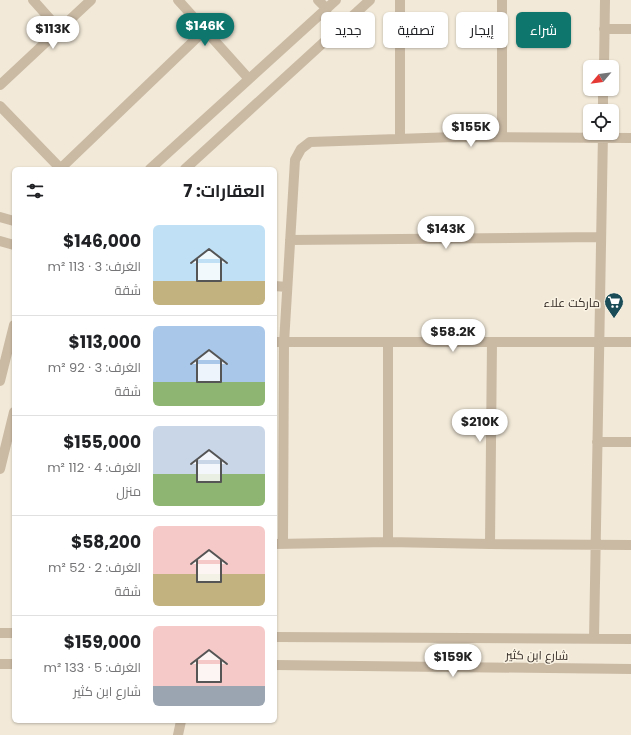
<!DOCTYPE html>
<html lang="ar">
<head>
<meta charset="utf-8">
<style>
	body { margin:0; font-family:Poppins,Cairo,sans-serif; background:#f6f6f6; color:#202124; direction:rtl; height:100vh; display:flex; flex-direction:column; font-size:15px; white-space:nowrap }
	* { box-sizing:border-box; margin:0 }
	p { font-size:13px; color:#757577 }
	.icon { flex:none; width:22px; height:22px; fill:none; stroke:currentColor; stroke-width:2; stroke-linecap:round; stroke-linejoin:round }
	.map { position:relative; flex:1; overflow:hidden; direction:ltr }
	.side { position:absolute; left:12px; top:167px; width:265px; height:556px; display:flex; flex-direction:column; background:#fff; border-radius:6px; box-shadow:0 1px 3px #0004; direction:rtl }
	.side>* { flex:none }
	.top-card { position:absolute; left:289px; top:12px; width:282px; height:36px; direction:rtl; display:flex; gap:8px }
	.needle { width:26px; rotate:241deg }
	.buttons { position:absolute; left:583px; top:60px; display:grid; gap:8px }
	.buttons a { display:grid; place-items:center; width:36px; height:36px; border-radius:6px; background:#fff; box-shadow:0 1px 3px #0004; font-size:20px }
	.price { position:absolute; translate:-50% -34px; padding:0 9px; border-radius:14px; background:#fff; color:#222; font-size:13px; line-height:26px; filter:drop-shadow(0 1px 2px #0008) }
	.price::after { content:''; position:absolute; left:50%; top:24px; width:12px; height:9px; margin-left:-6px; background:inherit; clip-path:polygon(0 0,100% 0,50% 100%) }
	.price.selected { background:#0f766e; color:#fff }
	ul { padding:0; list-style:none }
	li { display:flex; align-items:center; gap:12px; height:100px; padding:0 12px }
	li+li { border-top:1px solid #e0e0e0 }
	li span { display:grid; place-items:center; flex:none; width:112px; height:80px; border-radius:6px; color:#555 }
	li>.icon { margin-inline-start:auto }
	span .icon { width:48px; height:48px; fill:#fffc; stroke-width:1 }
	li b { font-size:17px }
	h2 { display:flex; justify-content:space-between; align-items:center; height:48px; padding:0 12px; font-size:17px }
	.pill { padding:0 14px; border-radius:6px; background:#fff; box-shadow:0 1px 3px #0004; font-size:14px; line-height:36px }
	.pill.selected { background:#0f766e; color:#fff }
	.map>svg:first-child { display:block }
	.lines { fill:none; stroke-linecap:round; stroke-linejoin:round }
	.minor { stroke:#cabaa4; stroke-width:10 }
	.labels { text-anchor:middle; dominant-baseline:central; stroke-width:3; stroke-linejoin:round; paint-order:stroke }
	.poi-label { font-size:12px; fill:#352d26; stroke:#faf3e4; text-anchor:end }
	.street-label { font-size:12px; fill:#352d26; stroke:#faf3e4 }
</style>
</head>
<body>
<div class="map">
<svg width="631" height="735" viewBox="0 0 631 735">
	<rect width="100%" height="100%" fill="#f2e9d8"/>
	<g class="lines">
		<!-- minor -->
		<path class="minor" d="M33 0 59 29
			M178 0 249 79
			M318 0 327 9
			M400 0V138
			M604 29H631
			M604 67 605 0
			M0 85 91 0
			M0 106 60 168
			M603 111V89
			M502 137V0
			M60 169 205 30
			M150 169 336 0
			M185 169 370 0
			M0 217 14 221
			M290 240 601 237
			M0 241 14 245
			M275 286 287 287
			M275 342H631
			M388 343V542
			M0 381 14 325
			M597 442H631
			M0 469 14 412
			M283 543 284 343 295 160 301 149 310 142 455 137 631 138
			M275 544 388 542 490 544 631 545
			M490 544 492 342
			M0 633H14
			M275 637 631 639
			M594 639 603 133
			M0 664H14
			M275 665 631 669
			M178 735 181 721"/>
	</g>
	<!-- icons -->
	<defs>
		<symbol id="supermarket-pin" viewBox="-11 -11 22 30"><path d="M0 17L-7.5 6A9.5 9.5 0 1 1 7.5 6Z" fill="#1a4c58" stroke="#faf3e4"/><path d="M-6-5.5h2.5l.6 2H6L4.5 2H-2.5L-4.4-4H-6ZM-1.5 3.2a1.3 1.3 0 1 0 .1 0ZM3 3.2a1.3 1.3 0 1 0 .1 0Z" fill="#fff"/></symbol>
	</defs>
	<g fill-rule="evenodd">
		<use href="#supermarket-pin" x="603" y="291" width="22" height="30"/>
	</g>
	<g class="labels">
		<!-- poi labels -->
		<g class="poi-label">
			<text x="600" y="302">ماركت علاء</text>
		</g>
		<!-- street labels -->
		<g class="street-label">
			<text transform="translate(537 655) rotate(1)">شارع ابن كثير</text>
		</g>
	</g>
</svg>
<div class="buttons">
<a><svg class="needle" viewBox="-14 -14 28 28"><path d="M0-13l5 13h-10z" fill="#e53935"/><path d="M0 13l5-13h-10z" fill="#757577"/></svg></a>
<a><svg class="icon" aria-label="locate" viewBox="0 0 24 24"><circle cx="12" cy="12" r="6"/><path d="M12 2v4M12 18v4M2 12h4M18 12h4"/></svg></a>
</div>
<b class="price selected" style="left:205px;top:47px">$146K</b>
<b class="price" style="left:53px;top:50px">$113K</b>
<b class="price" style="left:471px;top:148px">$155K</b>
<b class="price" style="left:446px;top:250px">$143K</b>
<b class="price" style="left:453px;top:353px">$58.2K</b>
<b class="price" style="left:480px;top:443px">$210K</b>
<b class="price" style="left:453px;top:678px">$159K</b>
<div class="top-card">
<a class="pill selected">شراء</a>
<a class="pill">إيجار</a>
<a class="pill">تصفية</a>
<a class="pill">جديد</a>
</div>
<section class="side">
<h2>العقارات: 7<svg class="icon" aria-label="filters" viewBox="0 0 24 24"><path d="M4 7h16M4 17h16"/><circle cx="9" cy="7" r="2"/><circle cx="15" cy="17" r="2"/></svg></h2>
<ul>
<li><span style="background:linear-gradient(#bfe0f5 70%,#c2b280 0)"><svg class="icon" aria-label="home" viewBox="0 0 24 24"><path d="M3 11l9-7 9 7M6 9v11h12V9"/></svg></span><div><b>$146,000</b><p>الغرف: 3 · 113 m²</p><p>شقة</p></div></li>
<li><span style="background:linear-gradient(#a9c7e8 70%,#8fb573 0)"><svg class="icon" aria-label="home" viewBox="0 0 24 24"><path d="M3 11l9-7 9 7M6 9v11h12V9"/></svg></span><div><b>$113,000</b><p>الغرف: 3 · 92 m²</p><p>شقة</p></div></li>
<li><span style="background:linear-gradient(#c9d6e8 60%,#8fb573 0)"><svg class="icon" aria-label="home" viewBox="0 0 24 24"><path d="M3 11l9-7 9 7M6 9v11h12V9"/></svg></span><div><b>$155,000</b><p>الغرف: 4 · 112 m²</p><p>منزل</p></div></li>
<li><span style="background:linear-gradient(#f6c9c9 60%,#c2b280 0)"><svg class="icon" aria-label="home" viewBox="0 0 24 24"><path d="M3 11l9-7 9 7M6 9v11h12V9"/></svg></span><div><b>$58,200</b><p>الغرف: 2 · 52 m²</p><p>شقة</p></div></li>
<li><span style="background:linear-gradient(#f6c9c9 75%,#9aa5b1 0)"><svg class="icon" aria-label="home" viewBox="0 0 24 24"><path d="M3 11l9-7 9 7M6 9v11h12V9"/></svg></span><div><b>$159,000</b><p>الغرف: 5 · 133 m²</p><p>شارع ابن كثير</p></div></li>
</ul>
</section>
</div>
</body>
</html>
